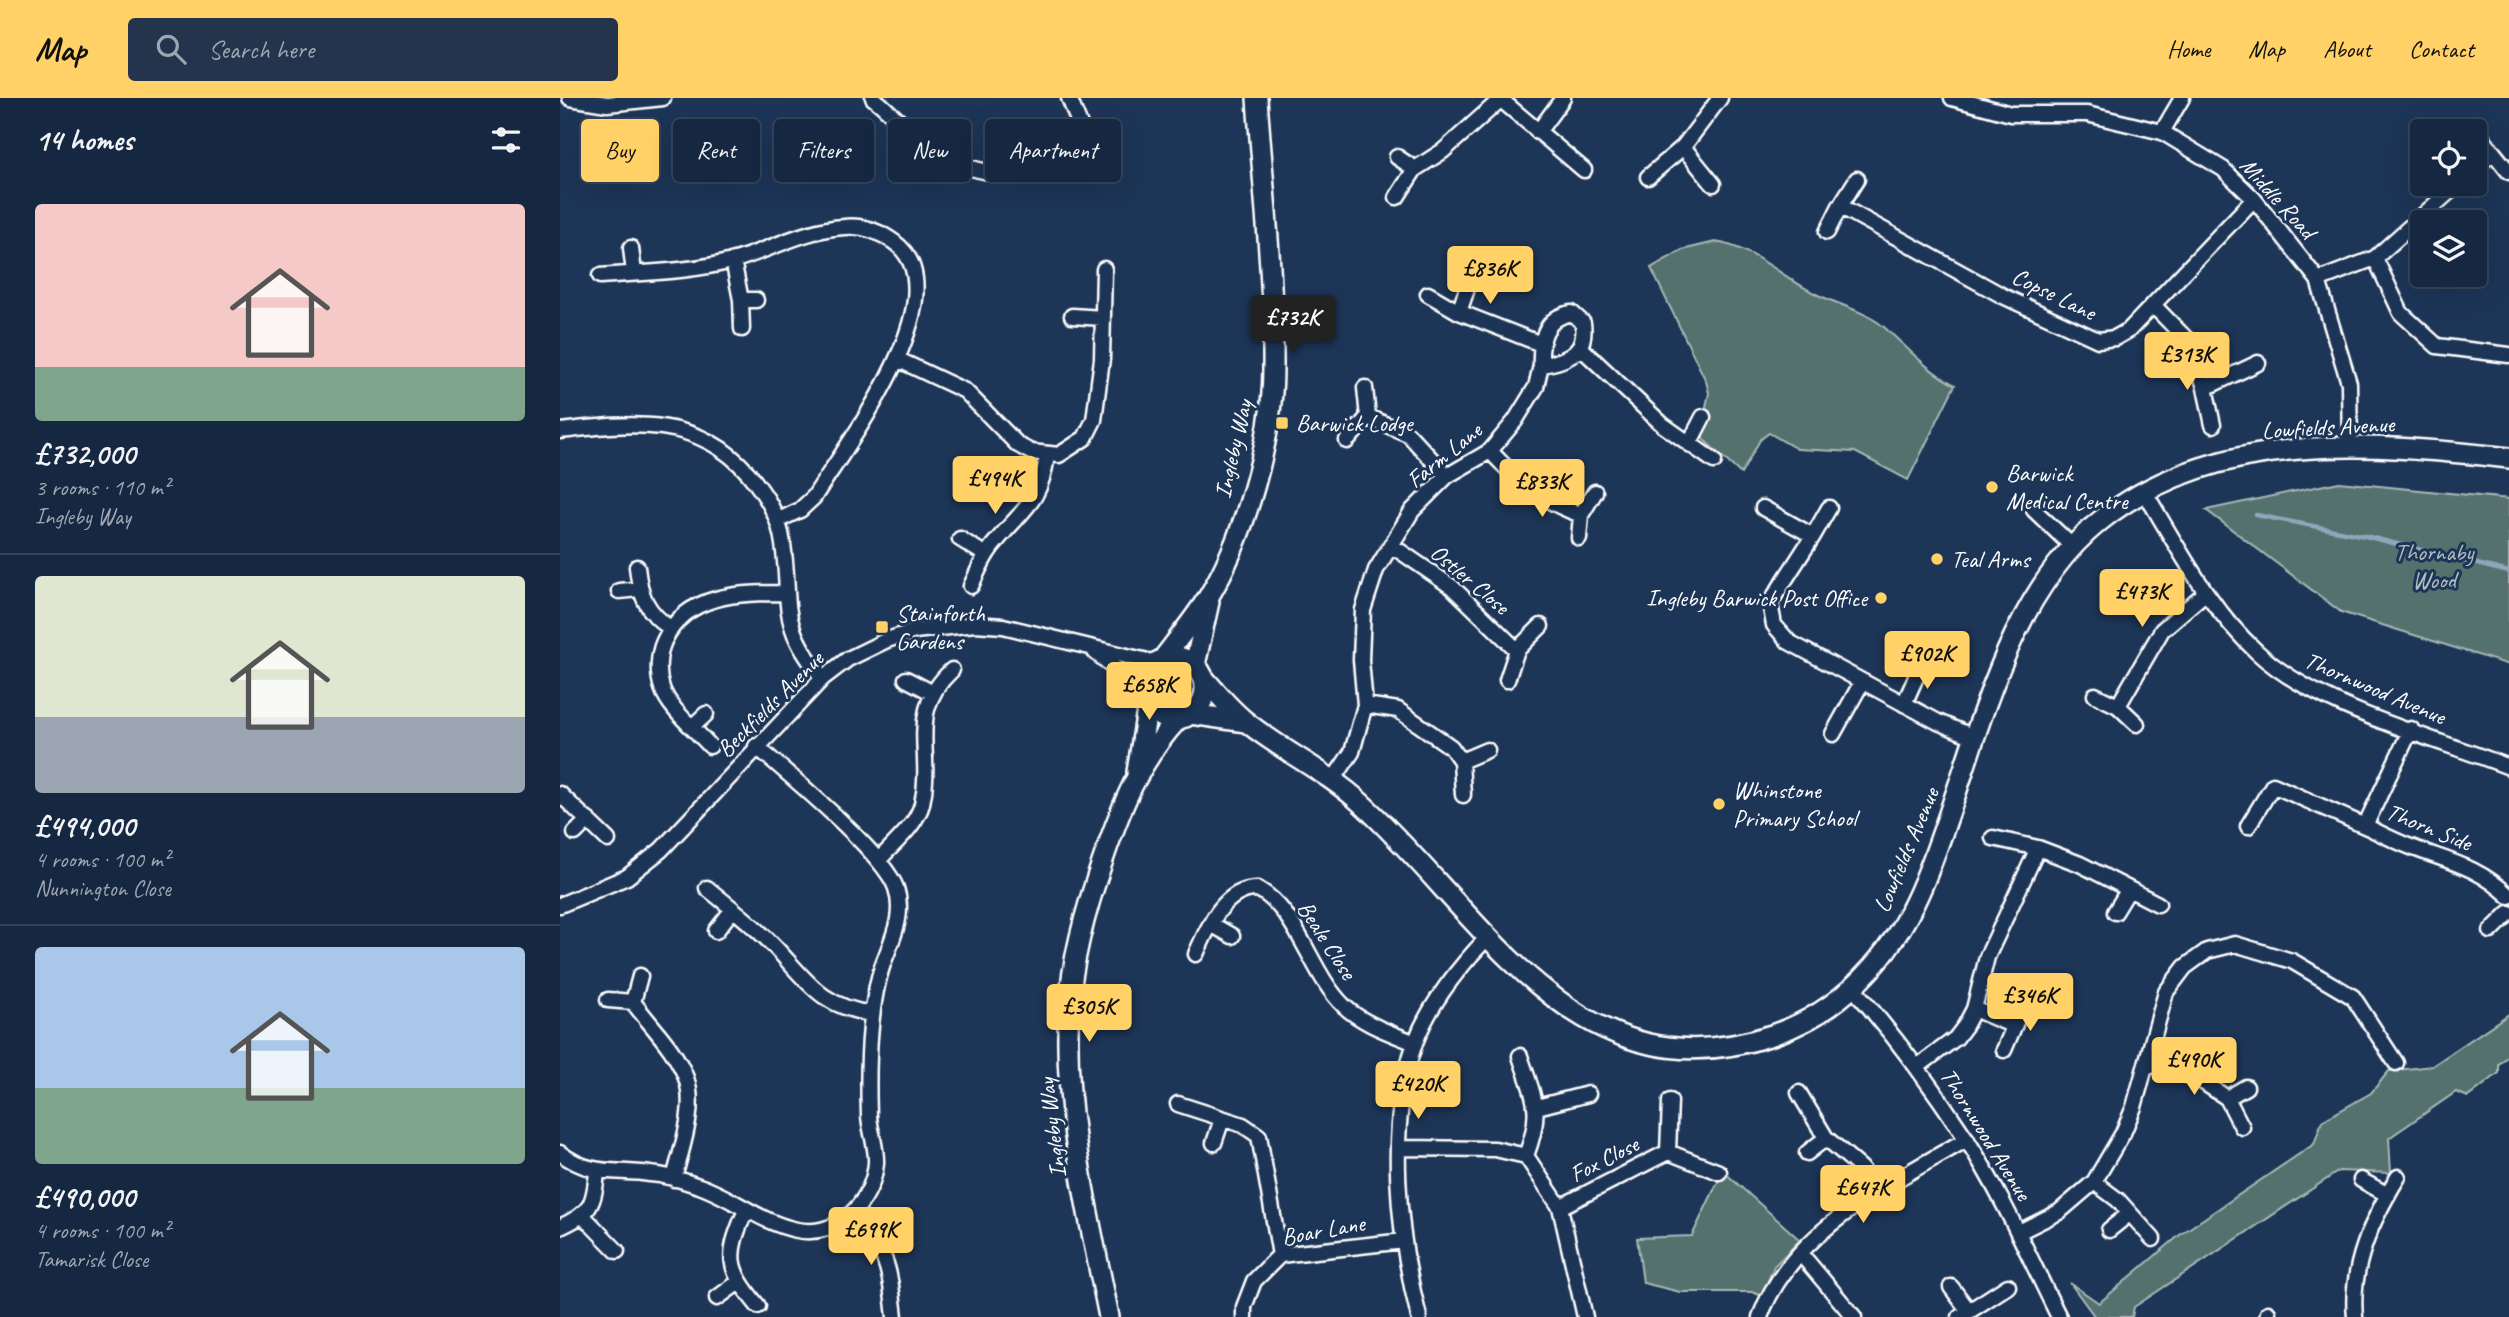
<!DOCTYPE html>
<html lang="en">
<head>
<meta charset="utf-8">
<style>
	body { margin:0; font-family:Caveat,sans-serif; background:#23344c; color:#f1f3f6; height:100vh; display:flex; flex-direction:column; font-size:26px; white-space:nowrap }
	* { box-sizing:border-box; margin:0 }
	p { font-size:23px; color:#9ea6b1 }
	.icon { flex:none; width:38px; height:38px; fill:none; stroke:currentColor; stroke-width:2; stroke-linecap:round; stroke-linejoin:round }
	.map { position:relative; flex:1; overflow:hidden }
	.sheet { display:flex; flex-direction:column; background:#162841; width:560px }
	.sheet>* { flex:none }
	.hud { position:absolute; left:21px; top:21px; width:665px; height:63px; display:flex; gap:14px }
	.controls { position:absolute; left:1850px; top:21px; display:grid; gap:14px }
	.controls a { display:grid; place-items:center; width:77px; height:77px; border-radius:7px; background:#162841; box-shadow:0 7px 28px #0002,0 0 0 2px #35445a; font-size:35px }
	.price { position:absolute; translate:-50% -60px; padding:0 16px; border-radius:7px; background:#ffd166; color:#111; font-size:23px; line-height:46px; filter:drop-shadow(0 2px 4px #0008) }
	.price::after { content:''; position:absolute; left:50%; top:42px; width:21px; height:16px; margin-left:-10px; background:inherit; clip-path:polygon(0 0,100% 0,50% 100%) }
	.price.selected { background:#222; color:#fff }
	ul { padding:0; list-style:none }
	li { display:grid; align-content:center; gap:14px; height:371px; padding:0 35px }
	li+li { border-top:2px solid #35445a }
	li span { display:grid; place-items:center; height:217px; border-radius:7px; color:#555 }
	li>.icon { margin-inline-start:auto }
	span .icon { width:126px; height:126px; fill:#fffc; stroke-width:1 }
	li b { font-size:30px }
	h2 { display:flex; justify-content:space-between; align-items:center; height:84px; padding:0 35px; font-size:30px }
	.tag { padding:0 24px; border-radius:7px; background:#162841; box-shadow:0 7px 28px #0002,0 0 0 2px #35445a; font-size:24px; line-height:63px }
	.tag.selected { background:#ffd166; color:#111 }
	header { display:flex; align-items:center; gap:42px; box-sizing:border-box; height:98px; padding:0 35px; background:#ffd166; color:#111 }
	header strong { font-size:33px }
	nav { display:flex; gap:38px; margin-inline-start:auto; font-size:24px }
	.search { width:490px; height:63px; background:#23344c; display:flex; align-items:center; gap:18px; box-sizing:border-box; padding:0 24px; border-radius:7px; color:#9ea6b1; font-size:26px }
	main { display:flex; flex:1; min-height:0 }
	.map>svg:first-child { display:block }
	.green { fill:#55716e; stroke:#aab8b6; stroke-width:2 }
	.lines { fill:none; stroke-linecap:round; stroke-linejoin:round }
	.stream { stroke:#8fa7bb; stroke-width:4.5 }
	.minor-casing { stroke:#fff; stroke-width:19 }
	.tertiary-casing { stroke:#fff; stroke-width:24 }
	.minor { stroke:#1d3557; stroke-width:14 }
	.tertiary { stroke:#1d3557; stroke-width:19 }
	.poi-dot { fill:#ffd166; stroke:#1d3557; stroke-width:2.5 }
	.labels { text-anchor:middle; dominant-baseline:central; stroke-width:6; stroke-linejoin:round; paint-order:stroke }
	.street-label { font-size:24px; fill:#fff; stroke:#1d3557 }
	.poi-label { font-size:24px; fill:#fff; stroke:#1d3557; text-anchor:start }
	.park-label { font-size:24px; fill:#b2bfbe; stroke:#1d3557 }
</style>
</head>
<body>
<header>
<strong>Map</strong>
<div class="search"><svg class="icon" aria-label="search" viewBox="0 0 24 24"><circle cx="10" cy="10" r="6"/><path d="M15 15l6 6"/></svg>Search here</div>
<nav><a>Home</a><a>Map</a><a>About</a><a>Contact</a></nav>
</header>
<main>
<section class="sheet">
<h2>14 homes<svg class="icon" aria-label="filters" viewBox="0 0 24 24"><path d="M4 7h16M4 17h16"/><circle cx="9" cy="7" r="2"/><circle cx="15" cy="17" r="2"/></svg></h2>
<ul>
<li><span style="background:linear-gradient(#f6c9c9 75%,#7fa58c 0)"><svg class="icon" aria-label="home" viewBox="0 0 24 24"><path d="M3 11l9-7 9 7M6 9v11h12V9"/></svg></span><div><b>£732,000</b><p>3 rooms · 110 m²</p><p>Ingleby Way</p></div></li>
<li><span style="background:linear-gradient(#dfe7d0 65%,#9aa5b1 0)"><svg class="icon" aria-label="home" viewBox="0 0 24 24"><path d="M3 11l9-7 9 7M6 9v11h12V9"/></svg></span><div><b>£494,000</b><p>4 rooms · 100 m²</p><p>Nunnington Close</p></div></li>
<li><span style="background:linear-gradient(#a9c7e8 65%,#7fa58c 0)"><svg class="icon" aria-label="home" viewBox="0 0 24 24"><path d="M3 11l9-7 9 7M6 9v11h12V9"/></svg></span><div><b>£490,000</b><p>4 rooms · 100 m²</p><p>Tamarisk Close</p></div></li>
</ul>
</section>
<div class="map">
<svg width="1949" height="1219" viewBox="0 0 1949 1219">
	<rect width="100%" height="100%" fill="#1d3557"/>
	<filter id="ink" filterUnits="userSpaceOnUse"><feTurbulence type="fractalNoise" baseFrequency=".0143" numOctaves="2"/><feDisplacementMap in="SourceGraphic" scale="14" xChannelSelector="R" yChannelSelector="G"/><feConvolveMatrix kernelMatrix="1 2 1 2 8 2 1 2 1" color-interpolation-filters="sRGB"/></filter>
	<g filter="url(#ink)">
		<!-- green -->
		<path class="green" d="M1155 144C1193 149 1222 179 1256 196 1279 207 1303 212 1324 229 1348 250 1366 272 1395 287L1348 382 1295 354 1237 351 1209 335 1200 342 1181 376 1143 341V331L1151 318 1145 313 1149 295 1146 283 1091 170 1122 152Z
			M1779 384 1949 401V567L1781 514 1646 412Z
			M1949 916V957L1939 966V975L1908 999 1896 994 1829 1040 1831 1075 1779 1073 1574 1209 1572 1219H1535L1510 1185 1539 1205 1621 1136 1754 1046 1762 1023 1811 995 1829 973 1872 968Z
			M1163 1073 1240 1142 1214 1168 1202 1198 1192 1194H1120L1083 1185 1077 1140 1132 1138Z"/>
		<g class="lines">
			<!-- stream -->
			<path class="stream" d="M1696 417 1805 438 1949 474"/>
			<defs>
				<path id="minor" d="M10 0 47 6 103 0
					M313 0C329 12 342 27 357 40 392 72 442 82 488 73 507 69 522 63 526 42L509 0
					M939 0 1024 72
					M1392 0 1451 16H1527L1602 34 1663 71 1694 101 1758 182 1789 285 1790 349
					M1914 30 1933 54
					M978 34 1003 0
					M1602 34 1622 0
					M1123 49 1153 86
					M837 59 855 71
					M1914 71 1933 54 1949 74
					M1088 79 1123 49 1160 0
					M1297 81 1280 108 1443 198 1538 242 1555 240 1569 232 1694 101
					M837 99 855 71 883 53 940 2
					M1267 134 1280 108
					M71 150 74 175
					M1815 160 1841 215 1877 248 1949 257
					M173 162 181 202 182 231
					M40 178C85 174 129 174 172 163 210 152 245 131 284 129 302 127 320 134 334 144 404 195 284 350 254 399L240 412 219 422
					M1758 182 1815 160 1898 86
					M868 196 899 214 981 246
					M181 202H196
					M1593 207 1633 248 1645 290 1698 265
					M899 214 908 188
					M1012 215 1023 225C1027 255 1008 263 981 267 980 243 984 219 1012 215Z
					M512 218 543 220
					M1021 250 1103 327 1154 363
					M339 262 405 293 458 347 471 354 499 357 525 340 534 322 542 261 544 171
					M805 290 808 319 848 336 887 378
					M1645 290 1653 327
					M0 333C69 325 137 316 188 375 206 397 219 417 223 446 232 508 217 525 263 580
					M787 343 808 319
					M1129 346 1143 319
					M930 353C960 385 980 402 1021 417L1035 394
					M1584 393C1618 449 1648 509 1697 554 1757 610 1872 639 1949 669
					M1203 410 1253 438 1210 505 1214 527 1229 544 1378 624 1416 640
					M1474 412 1512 448
					M1253 438 1269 410
					M1019 440 1021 417
					M400 441 426 457
					M831 447 892 489 957 552 981 528
					M77 469C80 497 86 514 110 530
					M411 488C418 473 424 457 435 445 463 410 480 406 487 358
					M59 493 79 491
					M535 554 583 592
					M346 581 371 594
					M947 582 957 552
					M1535 597 1558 608 1602 532 1645 495
					M1344 606 1361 568
					M805 607 838 612 891 649 901 663 927 652
					M1558 608 1577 626
					M132 629 146 616
					M1851 631 1805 728C1820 735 1835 743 1851 749 1890 764 1917 768 1949 798
					M1273 636 1302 584
					M150 648C135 631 109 611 102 590 97 575 98 556 104 543 126 495 180 495 225 495
					M901 663 903 697
					M773 682 792 654 805 607 801 562 803 512 816 472 852 413 887 378 930 353 955 323 976 289 981 267
					M0 696 48 742
					M1688 728 1713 687 1805 728
					M15 735 28 722
					M1433 740 1478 750
					M319 762C334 745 356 728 362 706 374 654 346 614 392 572
					M147 790C170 809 193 826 213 847 247 882 259 908 312 916
					M0 807 67 779 101 752 263 580 288 561 327 542 355 533 415 526 443 528 596 565
					M1555 814 1569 791
					M651 826 672 838
					M156 833 173 811
					M1931 833 1949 815
					M636 856C648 829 664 790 698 791 739 814 750 875 784 908 803 926 831 935 855 945
					M80 878 73 904C90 927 116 952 126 980 137 1010 121 1051 114 1081
					M1293 890C1334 937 1371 987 1405 1039 1442 1096 1469 1159 1499 1219
					M48 902 73 904
					M1414 911 1454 928
					M1444 952 1464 905
					M960 958C975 1003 983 1012 966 1058
					M1587 965 1637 980 1667 1000 1682 1029
					M1357 969 1396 940 1405 928 1414 911 1427 859 1478 750 1520 766 1598 806
					M1239 995 1266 1040 1301 1070 1318 1094
					M1667 1000 1686 989
					M618 1006 683 1027 699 1038 720 1157
					M977 1009 1028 996
					M654 1045 662 1021
					M839 1050 935 1051 966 1058 1000 1109 1025 1219
					M1108 1054 1159 1074
					M0 1055C32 1079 54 1071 90 1076 105 1077 122 1082 136 1087 172 1098 200 1125 237 1132 278 1140 313 1104 316 1065 317 1050 310 1033 309 1018 308 988 308 958 311 928 313 908 316 886 323 866 332 841 345 818 336 790 323 754 229 677 196 648
					M1247 1055 1266 1040
					M1801 1082 1828 1097
					M1534 1084 1558 1102 1593 1141
					M1000 1109 1108 1054 1110 1003
					M186 1112C166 1158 166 1169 198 1208
					M293 1115C328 1155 329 1167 335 1219
					M23 1118 57 1153
					M0 1129C31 1115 34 1107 37 1074
					M1549 1132 1569 1116
					M1459 1134 1499 1114 1534 1084 1563 1035 1574 1009 1606 894 1625 869 1647 853 1675 846 1732 863 1793 899 1836 965
					M1241 1156 1294 1219
					M1391 1189 1409 1213
					M157 1200 179 1184
					M684 1219V1209L694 1183 720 1157 844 1143
					M859 1219C838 1137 826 1027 855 945 870 905 897 871 927 840
					M1200 1219C1232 1131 1331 1086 1407 1041
					M1400 1219 1448 1188
					M1707 1219 1708 1215
					M1795 1219C1790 1168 1812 1122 1838 1079"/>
				<path id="tertiary" d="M583 590a31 31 0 1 1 62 0a31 31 0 1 1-62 0Z
					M602 562C618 541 635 520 649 498 685 438 713 340 713 270 714 181 703 89 697 0
					M635 567 649 504
					M642 578C656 594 669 610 685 623 722 653 766 673 801 705 923 815 1015 1003 1212 937 1281 914 1331 859 1360 793 1413 673 1434 508 1540 423 1654 331 1813 345 1949 360
					M631 616 686 624
					M577 674 588 606
					M549 1219C529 1117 502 1013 509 909 512 858 527 807 544 759 562 706 580 662 619 620"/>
			</defs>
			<!-- minor casing -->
			<use href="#minor" class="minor-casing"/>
			<!-- tertiary casing -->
			<use href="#tertiary" class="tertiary-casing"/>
			<!-- minor -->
			<use href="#minor" class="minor"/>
			<!-- tertiary -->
			<use href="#tertiary" class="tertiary"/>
		</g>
	</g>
	<!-- markers -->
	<g class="poi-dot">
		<rect x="715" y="318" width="14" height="14" rx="3.5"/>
		<circle cx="1432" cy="389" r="7"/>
		<circle cx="1377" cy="461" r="7"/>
		<circle cx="1321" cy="500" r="7"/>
		<rect x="315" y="522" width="14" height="14" rx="3.5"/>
		<circle cx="1159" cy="706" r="7"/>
	</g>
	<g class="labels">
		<!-- street labels -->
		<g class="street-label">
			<text transform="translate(1718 100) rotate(48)">Middle Road</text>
			<text transform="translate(1494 196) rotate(26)">Copse Lane</text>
			<text transform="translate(1768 329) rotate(-3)">Lowfields Avenue</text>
			<text transform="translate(673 351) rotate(-77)">Ingleby Way</text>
			<text transform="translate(884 357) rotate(-39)">Farm Lane</text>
			<text transform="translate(910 481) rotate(40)">Ostler Close</text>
			<text transform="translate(1815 590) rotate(23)">Thornwood Avenue</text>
			<text transform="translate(210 606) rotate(-45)">Beckfields Avenue</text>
			<text transform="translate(1869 729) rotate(22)">Thorn Side</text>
			<text transform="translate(1346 752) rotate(-67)">Lowfields Avenue</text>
			<text transform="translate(767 842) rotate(57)">Beale Close</text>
			<text transform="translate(492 1030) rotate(-97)">Ingleby Way</text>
			<text transform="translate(1426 1036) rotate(58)">Thornwood Avenue</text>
			<text transform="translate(1044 1061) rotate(-27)">Fox Close</text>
			<text transform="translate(763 1132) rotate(-10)">Boar Lane</text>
		</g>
		<!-- poi labels -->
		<g class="poi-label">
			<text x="736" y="325">Barwick Lodge</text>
			<text x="1446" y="375">Barwick<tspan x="1446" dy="28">Medical Centre</tspan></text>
			<text x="1391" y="461">Teal Arms</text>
			<text x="1307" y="500" text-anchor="end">Ingleby Barwick Post Office</text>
			<text x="336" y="515">Stainforth<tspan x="336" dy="28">Gardens</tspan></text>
			<text x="1173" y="692">Whinstone<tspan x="1173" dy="28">Primary School</tspan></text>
		</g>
		<!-- park labels -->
		<g class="park-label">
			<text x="1874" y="454">Thornaby<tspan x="1874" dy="28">Wood</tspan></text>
		</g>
	</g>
</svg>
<div class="controls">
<a><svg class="icon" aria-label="locate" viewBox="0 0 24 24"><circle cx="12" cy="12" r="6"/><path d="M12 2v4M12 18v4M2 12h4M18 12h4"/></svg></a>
<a><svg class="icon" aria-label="layers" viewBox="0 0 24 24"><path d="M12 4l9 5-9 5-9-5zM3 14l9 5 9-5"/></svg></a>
</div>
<b class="price" style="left:930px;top:208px">£836K</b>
<b class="price selected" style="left:733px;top:257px">£732K</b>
<b class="price" style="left:1627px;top:294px">£313K</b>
<b class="price" style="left:435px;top:418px">£494K</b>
<b class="price" style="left:982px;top:421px">£833K</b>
<b class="price" style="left:1582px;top:531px">£473K</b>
<b class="price" style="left:1367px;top:593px">£902K</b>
<b class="price" style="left:589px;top:624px">£658K</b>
<b class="price" style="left:1470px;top:935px">£346K</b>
<b class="price" style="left:529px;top:946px">£305K</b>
<b class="price" style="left:1634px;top:999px">£490K</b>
<b class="price" style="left:858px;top:1023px">£420K</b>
<b class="price" style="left:1303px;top:1127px">£647K</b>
<b class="price" style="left:311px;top:1169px">£699K</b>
<div class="hud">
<a class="tag selected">Buy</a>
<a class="tag">Rent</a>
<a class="tag">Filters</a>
<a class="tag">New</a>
<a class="tag">Apartment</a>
</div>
</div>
</main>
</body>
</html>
